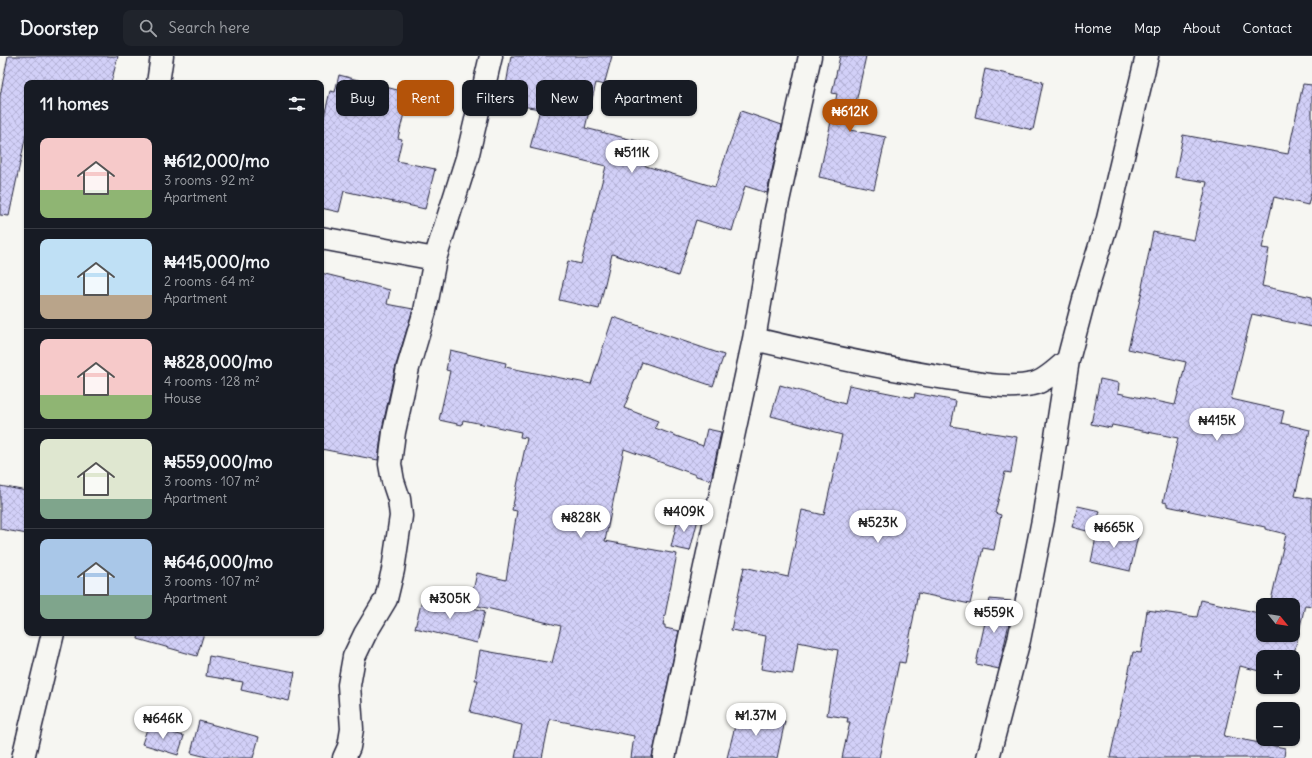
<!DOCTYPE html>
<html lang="en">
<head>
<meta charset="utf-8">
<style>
	body { margin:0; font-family:Delius,sans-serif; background:#20242c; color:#f1f3f6; height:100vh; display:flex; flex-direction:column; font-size:15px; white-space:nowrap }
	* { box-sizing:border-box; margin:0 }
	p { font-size:13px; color:#9ea1a6 }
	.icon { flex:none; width:22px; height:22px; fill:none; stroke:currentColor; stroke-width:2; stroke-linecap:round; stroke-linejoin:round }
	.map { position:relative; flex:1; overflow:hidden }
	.panel { position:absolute; left:24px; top:24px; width:300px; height:556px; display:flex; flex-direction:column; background:#171b24; border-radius:8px; box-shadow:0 1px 3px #0004 }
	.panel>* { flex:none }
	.guide { position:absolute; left:336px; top:24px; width:380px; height:36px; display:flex; gap:8px }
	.needle { width:26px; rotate:120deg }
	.controls { position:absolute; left:1256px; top:542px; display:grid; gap:8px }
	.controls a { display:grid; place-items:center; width:44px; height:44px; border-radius:8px; background:#171b24; box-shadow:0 1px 3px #0004; font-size:20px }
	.price { position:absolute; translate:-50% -34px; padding:0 9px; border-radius:14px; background:#fff; color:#222; font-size:13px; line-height:26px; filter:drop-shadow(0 1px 2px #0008) }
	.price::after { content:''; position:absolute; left:50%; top:24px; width:12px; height:9px; margin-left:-6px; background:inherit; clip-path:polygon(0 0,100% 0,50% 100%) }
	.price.on { background:#b45309; color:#fff }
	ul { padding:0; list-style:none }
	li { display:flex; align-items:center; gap:12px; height:100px; padding:0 16px }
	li+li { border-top:1px solid #363941 }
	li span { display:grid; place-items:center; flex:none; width:112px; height:80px; border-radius:8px; color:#555 }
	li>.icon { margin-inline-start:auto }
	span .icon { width:48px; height:48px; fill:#fffc; stroke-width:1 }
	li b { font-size:17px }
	h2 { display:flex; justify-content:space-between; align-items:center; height:48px; padding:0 16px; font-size:17px }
	.pill { padding:0 14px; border-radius:8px; background:#171b24; box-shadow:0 1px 3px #0004; font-size:14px; line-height:36px }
	.pill.on { background:#b45309; color:#fff }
	header { display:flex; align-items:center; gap:24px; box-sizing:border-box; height:56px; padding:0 20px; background:#171b24; border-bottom:1px solid #363941 }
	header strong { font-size:19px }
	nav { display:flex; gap:22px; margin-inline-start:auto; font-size:14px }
	.search { width:280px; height:36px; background:#20242c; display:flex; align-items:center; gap:10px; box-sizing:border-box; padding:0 14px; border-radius:8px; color:#9ea1a6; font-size:15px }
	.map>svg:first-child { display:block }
	.building { fill:url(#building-cross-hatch); stroke:#22223b }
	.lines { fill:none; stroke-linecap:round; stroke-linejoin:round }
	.street-casing { stroke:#22223b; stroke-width:25 }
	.street { stroke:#f6f6f2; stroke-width:22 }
</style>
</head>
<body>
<header>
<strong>Doorstep</strong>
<div class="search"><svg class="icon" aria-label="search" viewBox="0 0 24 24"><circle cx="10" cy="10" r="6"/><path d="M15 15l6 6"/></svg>Search here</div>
<nav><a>Home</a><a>Map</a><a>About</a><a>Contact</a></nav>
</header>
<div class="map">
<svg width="1312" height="702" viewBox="0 0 1312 702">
	<defs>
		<pattern id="building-cross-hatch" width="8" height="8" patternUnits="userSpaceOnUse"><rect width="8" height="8" fill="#d2d0f8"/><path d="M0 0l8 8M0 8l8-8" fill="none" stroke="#b4b2d6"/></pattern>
	</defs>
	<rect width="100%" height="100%" fill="#f6f6f2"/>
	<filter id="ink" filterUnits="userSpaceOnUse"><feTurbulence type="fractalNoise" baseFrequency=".025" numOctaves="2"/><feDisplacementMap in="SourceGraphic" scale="8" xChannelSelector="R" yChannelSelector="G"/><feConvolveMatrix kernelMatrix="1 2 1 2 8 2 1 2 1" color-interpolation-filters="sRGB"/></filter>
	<g filter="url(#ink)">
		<!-- building -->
		<path class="building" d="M8 0H118L111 27H27V74L9 160 0 159V40Z
			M511 0H612L604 29 596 27 585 72 641 86 636 107 715 131 741 55 782 69 767 137 745 130 732 175 696 164 678 220 612 198 599 253 559 244 568 205 581 208 606 110 530 92 540 53 503 47Z
			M840 0H866L850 74 886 81 874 133 819 121 837 38 832 37Z
			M985 13 1043 26 1033 74 975 61Z
			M339 19 409 37 398 82 402 83 397 105 435 113 425 153 344 135 339 156 321 152V74L330 35 335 36Z
			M1303 28 1312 29V133L1308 149 1274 141 1262 192 1269 193 1262 230 1312 241V271L1252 258 1231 343 1284 355 1281 367 1310 374 1295 440 1312 443V550L1305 549 1293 602 1263 601V616L1240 610 1224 680 1285 692 1284 702H1110L1133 596 1141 597 1147 554 1197 561 1201 544 1263 558V579H1293V549H1270L1286 478 1265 473V471L1167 450V447L1163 446 1178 382 1112 369 1111 372 1091 368 1100 323 1119 327 1118 337 1175 349 1186 306 1128 293 1143 231H1142L1153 176 1194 184 1207 126 1175 121 1183 79 1288 98Z
			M321 217 390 234 387 248 413 253 396 309 382 373 378 404 321 393Z
			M613 261 724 299 713 330 642 306 624 352 658 365 655 372 703 390 707 373 721 376 711 424 696 420V419L624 393 605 485 677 498 663 569H665V572L679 575 652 702H631L634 680 550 663 542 702H515L522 669 470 656 478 624H475L480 594 552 607 561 570 470 548 477 517 506 524 517 455 512 454 527 382 520 381 521 376 463 364 462 369 439 364 450 315 446 314 450 294 506 307 505 311 591 328Z
			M780 329 845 348 849 329 914 342 915 337 956 345 951 370 1017 381 1011 417 1005 416 995 457 1001 459 994 494 983 492 970 548 918 537 905 607 899 606 879 702H842L850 666H847L848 662 827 659 838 594 798 586 793 618 761 613 766 580 731 574 744 511 788 521 802 454 824 459 842 379 771 360Z
			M0 430 27 435V478L0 473Z
			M1078 450 1100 455 1094 477 1072 471Z
			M679 458 698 463 690 495 671 491Z
			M1098 471 1138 480 1130 515 1091 506Z
			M423 540 485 555 477 587 415 572Z
			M990 543 1011 545 1009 567 999 613 976 608Z
			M139 577H204L197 600 138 583Z
			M209 600 295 616 289 645 241 634 243 626 206 620Z
			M739 654 785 665 777 702H727Z
			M199 665 259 681 253 702H211L191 697Z
			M148 670 184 680 178 699 142 688Z"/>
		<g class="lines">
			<defs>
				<path id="street" d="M158 27 162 0
					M321 182 435 203
					M754 283C818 298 881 312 945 322 973 326 1005 334 1033 328 1046 325 1058 312 1068 304
					M23 702 53 577
					M344 702 349 691 352 673 349 629 354 601 365 578 386 543 393 514 401 460 399 443 393 425 390 408 394 376 408 312 425 255 435 203 467 102 491 0
					M664 702 754 283 776 154 810 0
					M988 702 1019 584 1043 464 1068 304 1087 232 1107 167 1147 0"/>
			</defs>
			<!-- street casing -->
			<use href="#street" class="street-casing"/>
			<!-- street -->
			<use href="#street" class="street"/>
		</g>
	</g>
</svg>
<div class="controls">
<a><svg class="needle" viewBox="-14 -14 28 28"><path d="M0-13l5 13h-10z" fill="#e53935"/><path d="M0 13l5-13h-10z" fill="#9ea1a6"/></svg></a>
<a>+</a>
<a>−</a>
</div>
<b class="price on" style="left:850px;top:77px">₦612K</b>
<b class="price" style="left:632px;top:118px">₦511K</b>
<b class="price" style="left:1217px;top:386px">₦415K</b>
<b class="price" style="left:684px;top:477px">₦409K</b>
<b class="price" style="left:581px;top:483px">₦828K</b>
<b class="price" style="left:878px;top:488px">₦523K</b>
<b class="price" style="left:1114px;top:493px">₦665K</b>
<b class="price" style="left:450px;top:564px">₦305K</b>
<b class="price" style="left:994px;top:578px">₦559K</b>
<b class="price" style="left:756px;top:681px">₦1.37M</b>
<b class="price" style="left:163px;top:684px">₦646K</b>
<div class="guide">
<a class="pill">Buy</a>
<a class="pill on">Rent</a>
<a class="pill">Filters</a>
<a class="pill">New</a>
<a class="pill">Apartment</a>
</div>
<section class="panel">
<h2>11 homes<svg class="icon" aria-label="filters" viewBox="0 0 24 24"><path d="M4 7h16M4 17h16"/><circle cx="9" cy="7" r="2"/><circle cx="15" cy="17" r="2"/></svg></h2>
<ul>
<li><span style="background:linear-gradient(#f6c9c9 65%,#8fb573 0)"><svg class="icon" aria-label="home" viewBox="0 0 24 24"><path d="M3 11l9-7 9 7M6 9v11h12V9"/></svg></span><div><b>₦612,000/mo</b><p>3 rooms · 92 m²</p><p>Apartment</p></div></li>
<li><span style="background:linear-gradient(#bfe0f5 70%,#b9a48a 0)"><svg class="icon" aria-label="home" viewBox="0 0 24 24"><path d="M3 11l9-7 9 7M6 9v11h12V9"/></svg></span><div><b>₦415,000/mo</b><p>2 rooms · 64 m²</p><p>Apartment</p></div></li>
<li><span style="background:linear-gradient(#f6c9c9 70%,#8fb573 0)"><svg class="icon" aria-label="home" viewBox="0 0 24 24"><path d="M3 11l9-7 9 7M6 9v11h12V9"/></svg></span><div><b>₦828,000/mo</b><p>4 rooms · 128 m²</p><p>House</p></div></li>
<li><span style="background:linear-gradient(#dfe7d0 75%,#7fa58c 0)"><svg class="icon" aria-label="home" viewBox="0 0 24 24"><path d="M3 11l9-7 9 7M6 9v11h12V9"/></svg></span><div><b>₦559,000/mo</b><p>3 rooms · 107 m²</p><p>Apartment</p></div></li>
<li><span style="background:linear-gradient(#a9c7e8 70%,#7fa58c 0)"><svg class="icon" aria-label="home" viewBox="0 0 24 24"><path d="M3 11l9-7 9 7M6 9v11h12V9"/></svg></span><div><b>₦646,000/mo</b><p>3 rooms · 107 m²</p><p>Apartment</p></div></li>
</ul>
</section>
</div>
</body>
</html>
